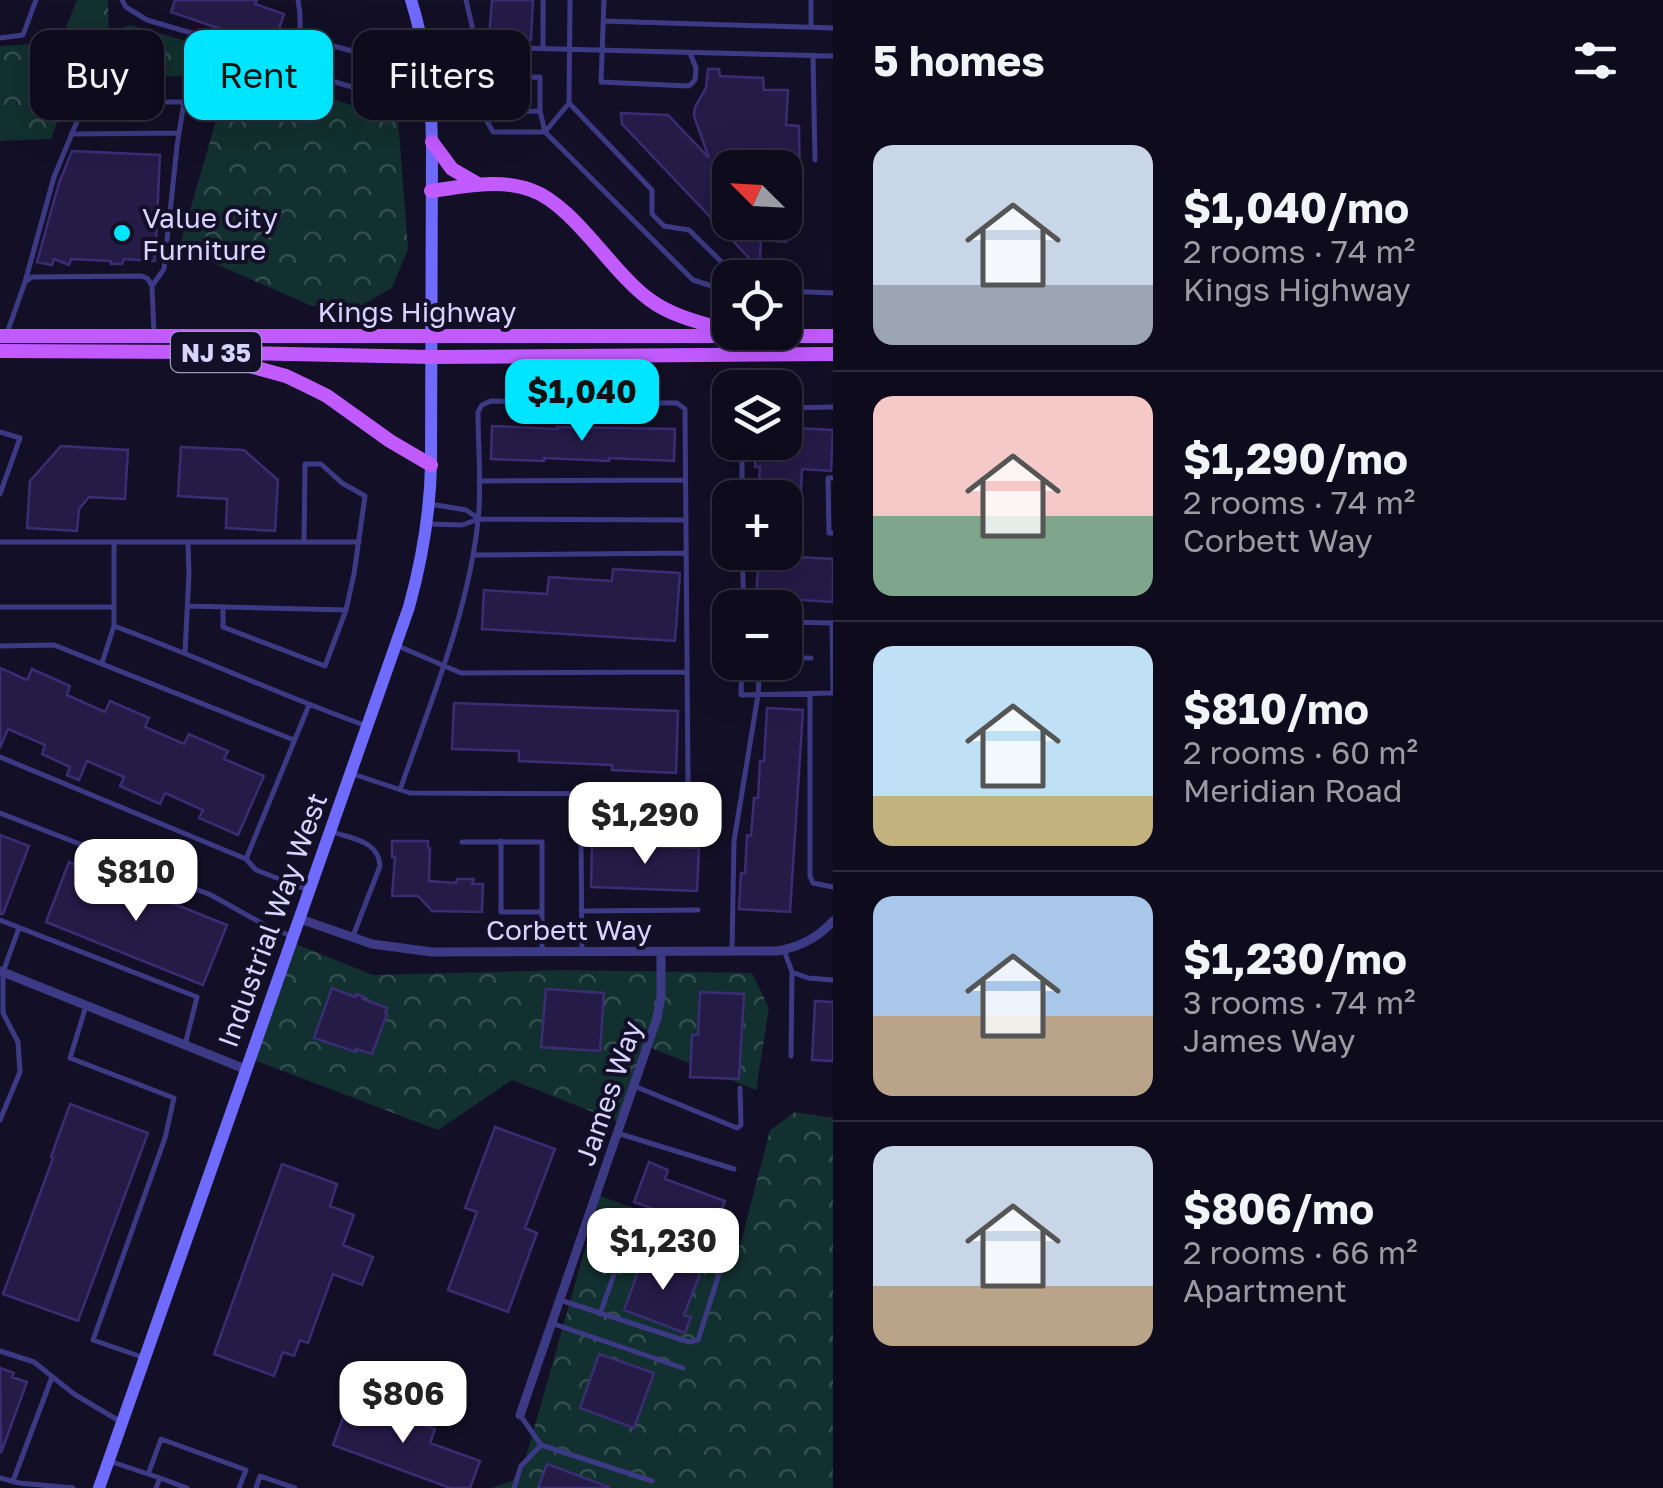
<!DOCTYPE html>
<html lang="en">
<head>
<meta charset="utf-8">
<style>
	body { margin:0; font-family:"Golos Text",sans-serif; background:#171425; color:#f1f3f6; height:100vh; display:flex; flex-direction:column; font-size:38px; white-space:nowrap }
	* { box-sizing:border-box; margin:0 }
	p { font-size:32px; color:#9b9ba3 }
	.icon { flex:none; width:55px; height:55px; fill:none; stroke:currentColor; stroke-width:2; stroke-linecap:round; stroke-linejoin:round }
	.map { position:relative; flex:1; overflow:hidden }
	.drawer { display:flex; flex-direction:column; background:#0e0b1c; width:830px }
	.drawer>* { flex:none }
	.top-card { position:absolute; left:30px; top:30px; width:652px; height:90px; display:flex; gap:20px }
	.needle { width:65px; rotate:294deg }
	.fabs { position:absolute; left:712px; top:150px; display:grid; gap:20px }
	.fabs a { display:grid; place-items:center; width:90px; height:90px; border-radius:20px; background:#0e0b1c; box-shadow:0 10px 40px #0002,0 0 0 2px #2e2b3b; font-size:50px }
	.price { position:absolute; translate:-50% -85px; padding:0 22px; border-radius:20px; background:#fff; color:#222; font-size:32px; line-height:65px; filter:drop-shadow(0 2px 5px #0008) }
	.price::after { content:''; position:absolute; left:50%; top:60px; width:30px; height:22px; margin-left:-15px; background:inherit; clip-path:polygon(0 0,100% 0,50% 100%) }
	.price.current { background:#00e5ff; color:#111 }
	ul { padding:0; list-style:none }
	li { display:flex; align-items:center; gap:30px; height:250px; padding:0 40px }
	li+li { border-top:2px solid #2e2b3b }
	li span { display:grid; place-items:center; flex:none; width:280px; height:200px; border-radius:20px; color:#555 }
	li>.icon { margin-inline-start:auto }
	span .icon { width:120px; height:120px; fill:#fffc; stroke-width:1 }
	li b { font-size:42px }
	h2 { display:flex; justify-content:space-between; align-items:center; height:120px; padding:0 40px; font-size:42px }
	.tag { padding:0 35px; border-radius:20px; background:#0e0b1c; box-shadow:0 10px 40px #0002,0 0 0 2px #2e2b3b; font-size:35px; line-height:90px }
	.tag.current { background:#00e5ff; color:#111 }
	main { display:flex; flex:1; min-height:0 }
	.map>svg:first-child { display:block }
	.forest { fill:url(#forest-crowns) }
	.building { fill:#241b47; stroke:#3b2d73; stroke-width:2.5 }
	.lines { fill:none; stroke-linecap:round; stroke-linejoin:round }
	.lane { stroke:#3d3a85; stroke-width:5 }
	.street { stroke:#3d3a85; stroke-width:9 }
	.secondary { stroke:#6f6bff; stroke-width:12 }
	.primary { stroke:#c25bff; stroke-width:14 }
	.poi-dot { fill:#00e5ff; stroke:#130f26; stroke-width:4 }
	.labels { text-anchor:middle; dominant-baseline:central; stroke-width:8; stroke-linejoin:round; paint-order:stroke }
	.shield { fill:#130f26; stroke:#9e99be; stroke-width:2.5 }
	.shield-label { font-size:25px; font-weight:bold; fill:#d9d4ff }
	.poi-label { font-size:28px; fill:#d9d4ff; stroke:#130f26; text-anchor:start }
	.street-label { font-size:28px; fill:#d9d4ff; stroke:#130f26 }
</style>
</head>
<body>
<main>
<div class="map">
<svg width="833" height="1488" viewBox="0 0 833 1488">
	<defs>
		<pattern id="forest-crowns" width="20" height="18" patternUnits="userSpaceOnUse" patternTransform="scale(2.5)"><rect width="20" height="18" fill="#12302f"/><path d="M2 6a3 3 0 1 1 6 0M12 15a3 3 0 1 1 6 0" fill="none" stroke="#344d4e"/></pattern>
	</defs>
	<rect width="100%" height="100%" fill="#130f26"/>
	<!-- forest -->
	<path class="forest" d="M77 0H108L109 33 130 25 249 59 308 90 371 112 393 53 408 249 392 288 362 305 312 306 179 248 229 76 74 77 51 139 0 141V46L60 42Z
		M293 943 373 975 563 970 752 973 769 1008 756 1090 649 1047 623 1124 512 1080 438 1130 254 1060Z
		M795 1112 833 1118V1488H491L520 1478 600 1196 740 1246 770 1130Z"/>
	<!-- building -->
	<path class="building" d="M175 0H257L255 4 284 14 273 47 171 12Z
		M492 0H533L531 40 489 37Z
		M708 69H719L720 76 763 78 764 90H788L786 125 799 126 800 201 785 203V168H730V222H787L786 242 761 240 760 260H751L622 124 621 113 668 115 709 158 694 116 695 107 706 88Z
		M72 151 160 155 155 261 124 259 122 264H111V261L71 259 69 265 54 259 52 265 37 262 59 183Z
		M788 425 797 426V428L833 430 831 471 802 469 798 557 833 559V602L756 597 759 554 785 556V498H758L760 467H755L757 442H785V430H788Z
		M492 426 557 429V427L675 429 674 461 609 458V461L544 458V461L491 459Z
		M61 446 128 450 125 499 89 497 79 509 77 531 27 528 30 481Z
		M181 447 244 450 278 480 275 531 226 528 227 499 178 496Z
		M613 569 680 573 675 641 482 629 484 590 547 594 549 577 612 581Z
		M0 668 27 680 32 669 70 686 67 695 105 712 110 701 149 718 145 727 184 744 189 734 228 751 224 759 264 776 238 835 199 818 203 810 165 793 160 804 120 786 124 777 87 761 79 780 67 775 70 767 42 754 45 745 8 729 0 748Z
		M454 703 678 711 676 773 612 770V765L519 761V751L452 749Z
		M767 708 803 710 790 912 739 909 741 873H745L747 835 751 836 754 798H758L760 761H764Z
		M0 835 29 846 3 914H0Z
		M392 841H428V848H430L429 881 456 883 457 879H474L472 884H483L482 912 432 911 418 896H392L395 857H392Z
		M592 844 699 848 697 891 591 887Z
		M69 862 227 925 203 985 46 922Z
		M332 988 355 997 356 994 364 997 363 999 387 1008 385 1013 387 1014 372 1054 356 1049V1052L314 1038Z
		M546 989 604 993 600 1051 541 1047Z
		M700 992 744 994 739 1079 690 1077 692 1035H698Z
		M815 1001 833 1002V1061L812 1060Z
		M70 1104 148 1133 78 1321 3 1294 53 1158 51 1157Z
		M495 1127 555 1149 525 1228 537 1233 508 1312 448 1290 477 1212 465 1208Z
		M649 1162 668 1170 665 1179 725 1201 714 1231 634 1202Z
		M282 1164 337 1184 330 1206 354 1215 343 1245 373 1257 362 1285 333 1274 308 1343 300 1340 294 1356 283 1352 274 1376 214 1354Z
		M645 1253 700 1274 684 1315 691 1317 685 1333 624 1310Z
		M599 1354 654 1373 634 1428 580 1408Z
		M0 1368 14 1373 12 1377 27 1382 1 1453Z
		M350 1399 435 1429 430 1443 480 1461 470 1488H450L333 1445Z
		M547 1464 609 1487V1488H538Z"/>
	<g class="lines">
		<!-- lane -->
		<path class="lane" d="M122 0 126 7 147 20 294 63
			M298 0C303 25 299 45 291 69L359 89 370 56 301 37
			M466 0 477 47 833 56
			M570 0 569 103 652 190V214L664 226 689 230 738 278
			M604 0 601 82 689 86 695 80 696 68 690 53
			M811 0V27
			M603 21 833 28
			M0 38 23 35 36 0
			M543 49V0
			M813 55 815 160
			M569 103 545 132H493L482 112 483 79 540 77V111L545 132 693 280 718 288 730 289
			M482 112 539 111
			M71 134 178 133
			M25 282 54 177 85 102H184L177 146 164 269 152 286
			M785 291 833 293
			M7 333 25 282 32 277 142 276 148 279 152 286 154 333
			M785 408 833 407
			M0 432 20 438 0 494
			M833 478H828L829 533H833
			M479 481 685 480
			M742 498V442
			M430 504 466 510 479 519
			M430 524 462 525 479 519 686 520
			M0 542H359
			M742 552 744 608
			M473 555 685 553
			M188 606 346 610
			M0 607H114
			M223 608V627L325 666 346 610 354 574 365 496 342 483 321 464H305L304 542
			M785 622 832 623
			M832 623 833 691
			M114 626C199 657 280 695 364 725
			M0 646 54 645 294 740
			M398 646 461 673 686 672
			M185 652 189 574 188 542
			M785 658H811
			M742 662 741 695 833 693
			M102 663 114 626V543
			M810 694V876L813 883 833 887
			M0 757 246 859 256 870 308 890
			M353 774 410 793 671 794 682 791 688 782 685 409 677 403 491 401 482 405 478 412C478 448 482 486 478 521 468 614 430 703 400 790
			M0 813 211 895 272 929 292 936
			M333 832C353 839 379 841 380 866L353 936
			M501 841V912H542
			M462 842H542V950
			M246 859 309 705
			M581 911 698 910
			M0 920 197 997 185 1045
			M582 950 581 838 688 839
			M784 950 792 972 791 1056
			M732 951 734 841 758 695 760 662
			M792 972 808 978 833 980
			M86 1006 70 1058 174 1098 165 1138 93 1340 142 1357
			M634 1086 737 1128 741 1125 740 1088
			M0 1120 20 1072 18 1042 3 1013V972L19 928
			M617 1133 734 1169
			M560 1300 689 1342 698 1340 719 1274 712 1268 587 1224
			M600 1314 627 1238
			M551 1323 683 1368
			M0 1351 34 1362 74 1394 121 1422
			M520 1415 541 1445 652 1481
			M112 1462 160 1478 156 1488
			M149 1472 161 1439 246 1470 239 1488
			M0 1478 19 1483 73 1488
			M160 1478 187 1488
			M13 1481 52 1377
			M256 1488 260 1476 295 1488
			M514 1488 521 1466 541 1445"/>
		<!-- street -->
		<path class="street" d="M300 919 372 944 432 952 777 951C800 947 818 938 833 921
			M0 971 245 1069
			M520 1415 657 1018 661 997V952"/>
		<!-- secondary -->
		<path class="secondary" d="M99 1488 409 607C422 560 430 514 431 465L432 142C431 93 426 47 411 0"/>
		<!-- primary -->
		<path class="primary" d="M432 142 452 169 478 184
			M431 191C463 187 499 178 531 190 574 205 611 272 650 300 673 317 703 323 729 331
			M0 336H833
			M0 351 200 352 431 357 833 354
			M220 358 286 376 309 387 327 396 390 441 431 465"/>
	</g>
	<!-- markers -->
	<circle class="poi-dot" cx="122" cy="233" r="10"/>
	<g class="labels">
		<!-- shield labels -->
		<rect class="shield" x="171" y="332" width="90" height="40" rx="8"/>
		<g class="shield-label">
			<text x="216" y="352">NJ 35</text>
		</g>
		<!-- poi labels -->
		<g class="poi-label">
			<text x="142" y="217">Value City<tspan x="142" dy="32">Furniture</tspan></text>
		</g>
		<!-- street labels -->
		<g class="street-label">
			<text x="417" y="311">Kings Highway</text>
			<text transform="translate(272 920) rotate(-70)">Industrial Way West</text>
			<text x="569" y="929">Corbett Way</text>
			<text transform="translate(608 1093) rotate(-71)">James Way</text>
		</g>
	</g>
</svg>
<div class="fabs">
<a><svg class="needle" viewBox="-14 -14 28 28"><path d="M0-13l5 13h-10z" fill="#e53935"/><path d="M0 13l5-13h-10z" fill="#9b9ba3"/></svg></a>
<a><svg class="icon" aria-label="locate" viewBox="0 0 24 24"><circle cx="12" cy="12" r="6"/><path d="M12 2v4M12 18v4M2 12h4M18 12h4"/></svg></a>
<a><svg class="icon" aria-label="layers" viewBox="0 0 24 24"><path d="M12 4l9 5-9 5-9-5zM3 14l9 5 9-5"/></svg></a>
<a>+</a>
<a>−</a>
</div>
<b class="price current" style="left:582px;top:444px">$1,040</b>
<b class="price" style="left:645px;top:867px">$1,290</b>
<b class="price" style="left:136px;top:924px">$810</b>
<b class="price" style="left:663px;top:1293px">$1,230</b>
<b class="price" style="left:403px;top:1446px">$806</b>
<div class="top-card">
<a class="tag">Buy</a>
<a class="tag current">Rent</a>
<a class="tag">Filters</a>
</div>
</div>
<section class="drawer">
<h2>5 homes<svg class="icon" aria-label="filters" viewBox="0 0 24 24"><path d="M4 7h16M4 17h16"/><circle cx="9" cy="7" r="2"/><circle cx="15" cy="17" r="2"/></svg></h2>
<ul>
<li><span style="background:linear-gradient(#c9d6e8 70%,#9aa5b1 0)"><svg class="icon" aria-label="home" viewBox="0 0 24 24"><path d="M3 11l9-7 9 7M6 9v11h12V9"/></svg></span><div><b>$1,040/mo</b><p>2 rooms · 74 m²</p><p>Kings Highway</p></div></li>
<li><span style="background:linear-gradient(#f6c9c9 60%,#7fa58c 0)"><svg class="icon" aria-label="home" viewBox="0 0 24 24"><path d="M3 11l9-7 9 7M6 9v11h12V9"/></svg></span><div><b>$1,290/mo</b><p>2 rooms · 74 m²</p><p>Corbett Way</p></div></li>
<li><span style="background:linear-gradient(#bfe0f5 75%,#c2b280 0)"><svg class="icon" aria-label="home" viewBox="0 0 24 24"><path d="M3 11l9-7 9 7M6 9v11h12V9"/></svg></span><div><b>$810/mo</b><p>2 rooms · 60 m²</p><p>Meridian Road</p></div></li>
<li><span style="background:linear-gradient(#a9c7e8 60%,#b9a48a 0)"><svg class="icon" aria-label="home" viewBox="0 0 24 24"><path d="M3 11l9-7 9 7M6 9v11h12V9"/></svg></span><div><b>$1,230/mo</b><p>3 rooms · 74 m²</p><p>James Way</p></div></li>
<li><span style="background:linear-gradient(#c9d6e8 70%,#b9a48a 0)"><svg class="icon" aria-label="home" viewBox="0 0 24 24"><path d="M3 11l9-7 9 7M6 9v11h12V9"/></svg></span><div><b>$806/mo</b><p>2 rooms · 66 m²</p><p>Apartment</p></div></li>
</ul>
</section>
</main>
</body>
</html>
